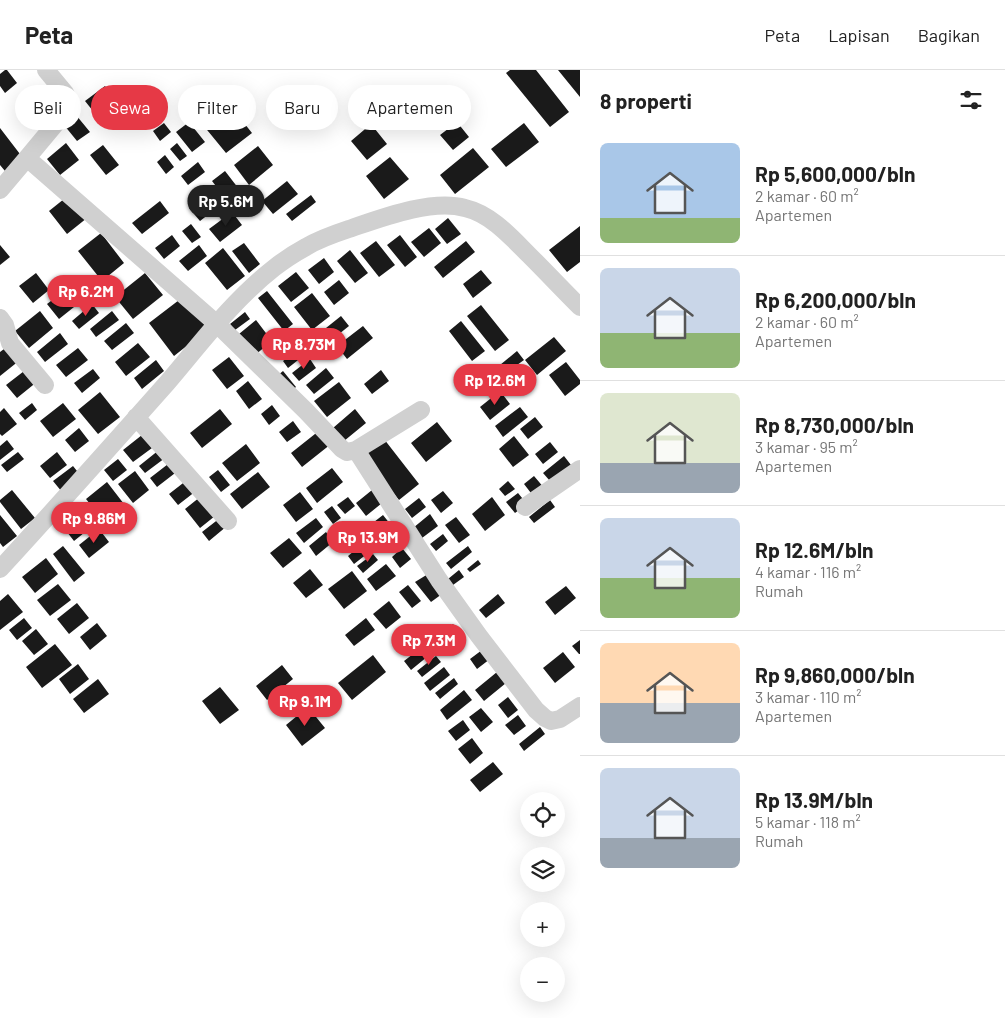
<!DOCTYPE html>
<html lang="id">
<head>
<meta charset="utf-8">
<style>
	body { margin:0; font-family:Barlow,sans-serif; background:#f6f6f6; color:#222; height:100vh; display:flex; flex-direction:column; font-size:19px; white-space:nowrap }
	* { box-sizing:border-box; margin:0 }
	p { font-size:16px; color:#767676 }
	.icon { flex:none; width:28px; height:28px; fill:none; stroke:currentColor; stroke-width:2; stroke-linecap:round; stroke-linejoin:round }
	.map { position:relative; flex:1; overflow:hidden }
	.side { display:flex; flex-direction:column; background:#fff; width:425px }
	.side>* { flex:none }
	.banner { position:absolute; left:15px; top:15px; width:475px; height:45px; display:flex; gap:10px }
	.buttons { position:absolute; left:520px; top:722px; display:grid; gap:10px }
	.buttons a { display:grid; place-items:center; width:45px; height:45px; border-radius:50%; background:#fff; box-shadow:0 5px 20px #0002; font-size:25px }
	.price { position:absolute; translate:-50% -42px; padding:0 11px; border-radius:18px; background:#e63946; color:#fff; font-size:16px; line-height:32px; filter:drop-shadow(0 1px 2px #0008) }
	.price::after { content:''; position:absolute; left:50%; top:30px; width:15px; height:11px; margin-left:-8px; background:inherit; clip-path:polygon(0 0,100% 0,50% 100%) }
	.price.current { background:#222; color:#fff }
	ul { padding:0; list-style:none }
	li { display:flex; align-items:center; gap:15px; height:125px; padding:0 20px }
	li+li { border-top:1px solid #e0e0e0 }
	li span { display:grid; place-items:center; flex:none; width:140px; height:100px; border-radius:8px; color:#555 }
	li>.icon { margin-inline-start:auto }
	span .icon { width:60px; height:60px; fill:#fffc; stroke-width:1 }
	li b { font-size:21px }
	h2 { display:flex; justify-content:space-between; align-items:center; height:60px; padding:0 20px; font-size:21px }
	.chip { padding:0 18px; border-radius:22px; background:#fff; box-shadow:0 5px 20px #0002; font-size:18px; line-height:45px }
	.chip.current { background:#e63946; color:#fff }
	header { display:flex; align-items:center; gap:30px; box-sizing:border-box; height:70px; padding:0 25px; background:#fff; border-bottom:1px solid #e0e0e0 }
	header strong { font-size:24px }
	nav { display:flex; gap:28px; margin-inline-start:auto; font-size:18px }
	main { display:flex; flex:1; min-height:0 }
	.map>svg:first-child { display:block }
	.building { fill:#1a1a1a }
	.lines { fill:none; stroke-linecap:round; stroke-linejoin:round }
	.minor { stroke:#d0d0d0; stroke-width:18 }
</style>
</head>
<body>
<header>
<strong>Peta</strong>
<nav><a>Peta</a><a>Lapisan</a><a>Bagikan</a></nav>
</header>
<main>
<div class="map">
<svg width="580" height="948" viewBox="0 0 580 948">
	<rect width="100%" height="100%" fill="#fff"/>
	<!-- building -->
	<path class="building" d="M5 0H7L17 13 5 23 0 16V4Z
		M510 0H536L569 42 550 57 506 3Z
		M558 0H580V27Z
		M105 16 120 36 101 51 85 31Z
		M42 25 58 45 39 59 24 40Z
		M229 34 252 63 226 83 203 55Z
		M76 45 90 62 77 71 64 55Z
		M189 52 205 72 192 82 176 62Z
		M457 52 469 67 453 80 440 65Z
		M164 53 171 62 160 71 153 61Z
		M524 53 539 72 506 97 491 79Z
		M371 54 387 74 367 90 351 71Z
		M0 58 23 88 5 101 0 95Z
		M66 73 79 90 60 105 47 89Z
		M177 73 187 86 180 91 170 79Z
		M103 75 119 95 106 105 90 85Z
		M258 76 273 95 249 115 234 95Z
		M473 78 489 97 455 124 440 105Z
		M165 85 174 97 166 104 157 92Z
		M390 87 409 109 384 129 366 106Z
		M198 92 205 102 188 115 181 106Z
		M225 101 242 123 229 133 212 111Z
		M287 111 298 124 273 144 262 131Z
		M207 124 218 137 200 151 189 138Z
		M69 125 87 148 67 164 49 141Z
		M311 125 316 132 292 151 286 144Z
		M160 131 169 143 142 164 132 153Z
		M232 142 242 155 220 172 209 159Z
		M448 148 461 164 447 174 435 159Z
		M191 154 201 167 192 173 182 161Z
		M580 156V192L567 202 549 180Z
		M429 158 441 173 424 187 411 172Z
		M101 163 124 193 102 211 78 181Z
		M172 165 180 176 164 189 155 178Z
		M400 165 417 187 405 197 387 175Z
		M376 171 395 195 379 207 360 183Z
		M466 171 475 182 443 208 434 197Z
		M244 173 260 194 249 203 232 181Z
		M0 175 10 187 0 195Z
		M199 175 207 186 188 201 179 191Z
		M223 178 245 206 227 220 205 193Z
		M350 180 368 203 355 213 337 191Z
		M324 188 334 202 319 214 308 200Z
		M481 200 492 213 473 228 463 214Z
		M296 202 309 218 291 232 278 216Z
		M36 203 49 220 33 233 19 216Z
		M145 203 163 225 133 249 115 227Z
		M339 210 349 223 334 235 324 222Z
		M68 218 79 233 59 249 47 234Z
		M267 221 293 254 284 261 258 228Z
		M312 223 330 246 312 260 294 237Z
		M183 227 208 259 174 286 149 253Z
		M92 234 99 243 79 259 72 251Z
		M481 235 509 270 495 281 467 246Z
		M40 241 53 258 29 278 15 261Z
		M112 241 119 250 96 267 90 259Z
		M245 242 250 249 235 260 230 254Z
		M341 246 349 256 324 276 316 266Z
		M256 250 272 271 255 285 239 264Z
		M461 251 485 281 472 291 449 261Z
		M126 253 134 263 112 280 104 271Z
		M363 256 373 268 347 289 337 276Z
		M60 263 68 274 45 292 37 282Z
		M554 267 566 281 537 305 525 290Z
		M285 268 291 276 275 289 268 281Z
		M307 272 312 279 288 298 283 291Z
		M138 273 150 287 126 306 115 292Z
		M8 276 20 290 0 306V282Z
		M78 278 88 290 66 307 56 295Z
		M517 281 524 290 506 303 500 295Z
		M229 287 244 306 227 319 212 300Z
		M310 289 316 298 299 311 292 303Z
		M156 290 164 301 142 319 134 308Z
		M566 292 580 310V314L565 326 549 305Z
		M524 297 536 312 522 323 509 307Z
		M28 298 38 311 17 328 6 315Z
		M326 298 334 308 314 324 306 315Z
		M93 299 100 308 82 323 74 313Z
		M381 300 389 311 372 324 364 314Z
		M283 301 296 317 290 322 277 306Z
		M248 311 262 329 249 339 236 321Z
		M339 312 351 328 327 347 314 331Z
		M500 321 510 334 490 350 480 337Z
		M100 322 120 347 98 364 78 340Z
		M32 333 37 340 25 350 19 343Z
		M63 333 76 349 53 367 40 351Z
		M272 335 280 346 269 355 261 344Z
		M520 337 528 347 503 367 495 356Z
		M4 338 17 354 2 366 0 364V342Z
		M220 339 232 354 202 378 190 363Z
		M355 339 366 353 344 371 333 358Z
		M535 347 543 357 528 369 520 359Z
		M293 351 301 362 287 372 279 362Z
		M437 352 452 371 426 392 411 373Z
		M79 358 89 371 75 382 65 370Z
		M320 360 331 374 302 397 291 383Z
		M142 365 152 378 133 392 123 380Z
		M514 366 529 385 513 397 499 379Z
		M384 369 419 414 399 430 363 385Z
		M7 370 14 379 0 390V376Z
		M550 372 558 382 543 394 535 384Z
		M246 374 260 393 237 411 222 393Z
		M159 380 165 388 145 403 139 396Z
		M18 382 24 389 7 402 1 395Z
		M57 382 67 395 50 408 40 396Z
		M564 386 571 395 550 411 543 403Z
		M118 389 127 400 113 411 104 400Z
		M172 391 179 400 157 417 150 408Z
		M73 396 81 406 62 422 53 411Z
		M332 398 343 412 317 433 306 418Z
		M218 400 230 415 221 422 209 407Z
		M135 401 149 420 133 433 118 414Z
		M258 402 270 417 242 439 230 424Z
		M534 406 545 419 534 427 524 414Z
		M187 410 196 421 178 435 169 424Z
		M508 411 515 419 505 426 499 419Z
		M107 412 134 447 114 464 86 429Z
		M377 416 387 429 366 446 356 433Z
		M12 420 35 448 21 459 0 432V430Z
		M443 421 453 433 441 443 431 430Z
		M300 422 313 439 296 452 283 435Z
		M518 423 527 434 515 443 506 432Z
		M200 427 215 446 200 458 185 439Z
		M348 427 355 436 345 444 337 435Z
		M492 427 505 445 485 461 472 444Z
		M419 428 426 437 412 448 405 439Z
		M550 430 555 437 534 453 529 447Z
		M80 436 95 454 74 471 60 453Z
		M332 436 341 448 333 454 324 442Z
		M430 444 438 456 422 468 413 458Z
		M0 445 17 466 3 477 0 473Z
		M383 445 398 464 380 478 365 459Z
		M456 447 470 465 459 473 445 455Z
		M220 448 227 456 209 471 202 462Z
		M316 448 323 457 304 473 296 463Z
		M346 451 351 458 340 466 335 460Z
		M358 458 364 467 348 479 342 471Z
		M99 459 109 472 89 488 79 475Z
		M326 462 333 472 316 486 309 476Z
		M443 464 448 471 436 481 430 474Z
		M289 468 302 483 283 498 270 483Z
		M365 472 372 480 354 494 348 486Z
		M63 476 85 503 74 512 53 484Z
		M468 476 472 482 451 499 446 493Z
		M402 478 411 489 400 498 392 487Z
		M373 484 378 490 363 503 357 496Z
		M46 488 58 504 35 523 22 507Z
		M478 490 481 494 470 502 467 499Z
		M386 494 396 506 376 521 367 509Z
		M310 499 323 515 306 528 293 513Z
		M459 500 464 507 453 515 448 509Z
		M352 501 367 521 344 539 328 519Z
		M428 504 442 524 431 532 415 512Z
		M58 514 71 530 50 546 37 530Z
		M408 515 421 531 412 538 399 522Z
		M566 516 576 528 555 545 545 532Z
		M8 524 23 542 0 560V531Z
		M498 524 505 533 486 548 479 540Z
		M389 531 401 547 386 559 373 544Z
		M77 533 89 548 69 564 57 549Z
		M24 548 32 558 17 570 9 560Z
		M366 548 375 560 354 576 345 565Z
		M97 553 107 566 90 580 80 567Z
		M453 554 465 570 445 585 433 570Z
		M36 559 48 574 34 585 22 571Z
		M580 570V584H579L572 576Z
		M55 574 72 595 42 618 26 597Z
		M426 574 433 582 411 600 404 591Z
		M482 580 490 589 477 599 470 589Z
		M563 582 575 597 555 613 543 598Z
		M373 585 386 602 352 630 338 613Z
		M436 586 441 592 422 607 417 601Z
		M78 594 89 609 70 624 59 609Z
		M282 595 293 609 267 630 256 616Z
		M444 597 450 605 430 621 424 613Z
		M497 602 506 613 484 631 475 620Z
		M454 608 458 614 440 629 435 623Z
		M98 609 109 624 84 643 73 629Z
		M220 617 239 640 220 654 202 631Z
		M464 620 472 630 447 650 440 640Z
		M508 627 518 640 508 648 498 635Z
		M308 637 325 658 302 676 286 655Z
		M481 638 493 652 481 662 469 647Z
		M518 645 526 656 514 665 505 655Z
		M463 650 470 660 456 671 448 661Z
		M540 657 545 664 524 681 519 674Z
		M472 668 483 683 470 694 458 679Z
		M493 692 503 704 480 722 470 710Z"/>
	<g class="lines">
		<!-- minor -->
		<path class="minor" d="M46 0 65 23 70 33 62 46 27 88 217 254 306 341 342 379 347 382 356 380 421 340
			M0 120 27 88
			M0 248 5 255 10 273 45 315
			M136 347 228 451
			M356 380 439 510 479 566 536 640 545 648 551 651 560 649 580 636
			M525 437 580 399
			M0 499C56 438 112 375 167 313 201 273 233 230 274 198 284 190 295 183 306 177 321 168 337 163 352 158 384 147 432 129 465 138 491 144 511 167 529 185 546 202 563 220 580 237"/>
	</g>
</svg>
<div class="buttons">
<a><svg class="icon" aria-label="locate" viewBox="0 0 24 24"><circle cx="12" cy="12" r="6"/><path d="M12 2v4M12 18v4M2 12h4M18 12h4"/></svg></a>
<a><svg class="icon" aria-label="layers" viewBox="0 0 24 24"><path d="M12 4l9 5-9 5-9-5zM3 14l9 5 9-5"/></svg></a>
<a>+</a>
<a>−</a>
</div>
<b class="price current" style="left:226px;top:157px">Rp 5.6M</b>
<b class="price" style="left:86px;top:247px">Rp 6.2M</b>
<b class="price" style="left:304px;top:300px">Rp 8.73M</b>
<b class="price" style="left:495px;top:336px">Rp 12.6M</b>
<b class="price" style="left:94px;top:474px">Rp 9.86M</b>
<b class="price" style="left:368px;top:493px">Rp 13.9M</b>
<b class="price" style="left:429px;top:596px">Rp 7.3M</b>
<b class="price" style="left:305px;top:657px">Rp 9.1M</b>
<div class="banner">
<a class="chip">Beli</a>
<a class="chip current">Sewa</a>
<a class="chip">Filter</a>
<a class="chip">Baru</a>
<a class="chip">Apartemen</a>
</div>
</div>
<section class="side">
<h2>8 properti<svg class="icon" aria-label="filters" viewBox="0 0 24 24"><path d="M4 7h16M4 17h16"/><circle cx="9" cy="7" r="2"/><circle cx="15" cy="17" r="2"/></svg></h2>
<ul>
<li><span style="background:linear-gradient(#a9c7e8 75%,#8fb573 0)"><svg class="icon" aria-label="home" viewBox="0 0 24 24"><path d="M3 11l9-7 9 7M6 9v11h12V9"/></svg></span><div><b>Rp 5,600,000/bln</b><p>2 kamar · 60 m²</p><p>Apartemen</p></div></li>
<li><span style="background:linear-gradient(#c9d6e8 65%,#8fb573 0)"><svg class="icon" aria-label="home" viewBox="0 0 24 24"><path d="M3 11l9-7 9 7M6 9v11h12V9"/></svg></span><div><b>Rp 6,200,000/bln</b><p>2 kamar · 60 m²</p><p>Apartemen</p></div></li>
<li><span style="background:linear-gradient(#dfe7d0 70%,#9aa5b1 0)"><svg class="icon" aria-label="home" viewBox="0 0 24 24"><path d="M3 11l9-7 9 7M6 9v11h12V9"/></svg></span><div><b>Rp 8,730,000/bln</b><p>3 kamar · 95 m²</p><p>Apartemen</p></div></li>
<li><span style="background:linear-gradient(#c9d6e8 60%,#8fb573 0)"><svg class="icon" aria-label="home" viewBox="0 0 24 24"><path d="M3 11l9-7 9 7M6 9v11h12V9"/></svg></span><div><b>Rp 12.6M/bln</b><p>4 kamar · 116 m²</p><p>Rumah</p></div></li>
<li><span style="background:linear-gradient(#ffd9b3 60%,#9aa5b1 0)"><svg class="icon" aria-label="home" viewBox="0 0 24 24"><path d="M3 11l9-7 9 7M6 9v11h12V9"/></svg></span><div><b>Rp 9,860,000/bln</b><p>3 kamar · 110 m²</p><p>Apartemen</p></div></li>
<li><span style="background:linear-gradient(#c9d6e8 70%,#9aa5b1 0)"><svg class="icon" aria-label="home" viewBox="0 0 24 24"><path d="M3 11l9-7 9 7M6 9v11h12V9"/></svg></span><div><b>Rp 13.9M/bln</b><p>5 kamar · 118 m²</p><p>Rumah</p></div></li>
</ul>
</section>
</main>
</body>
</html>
